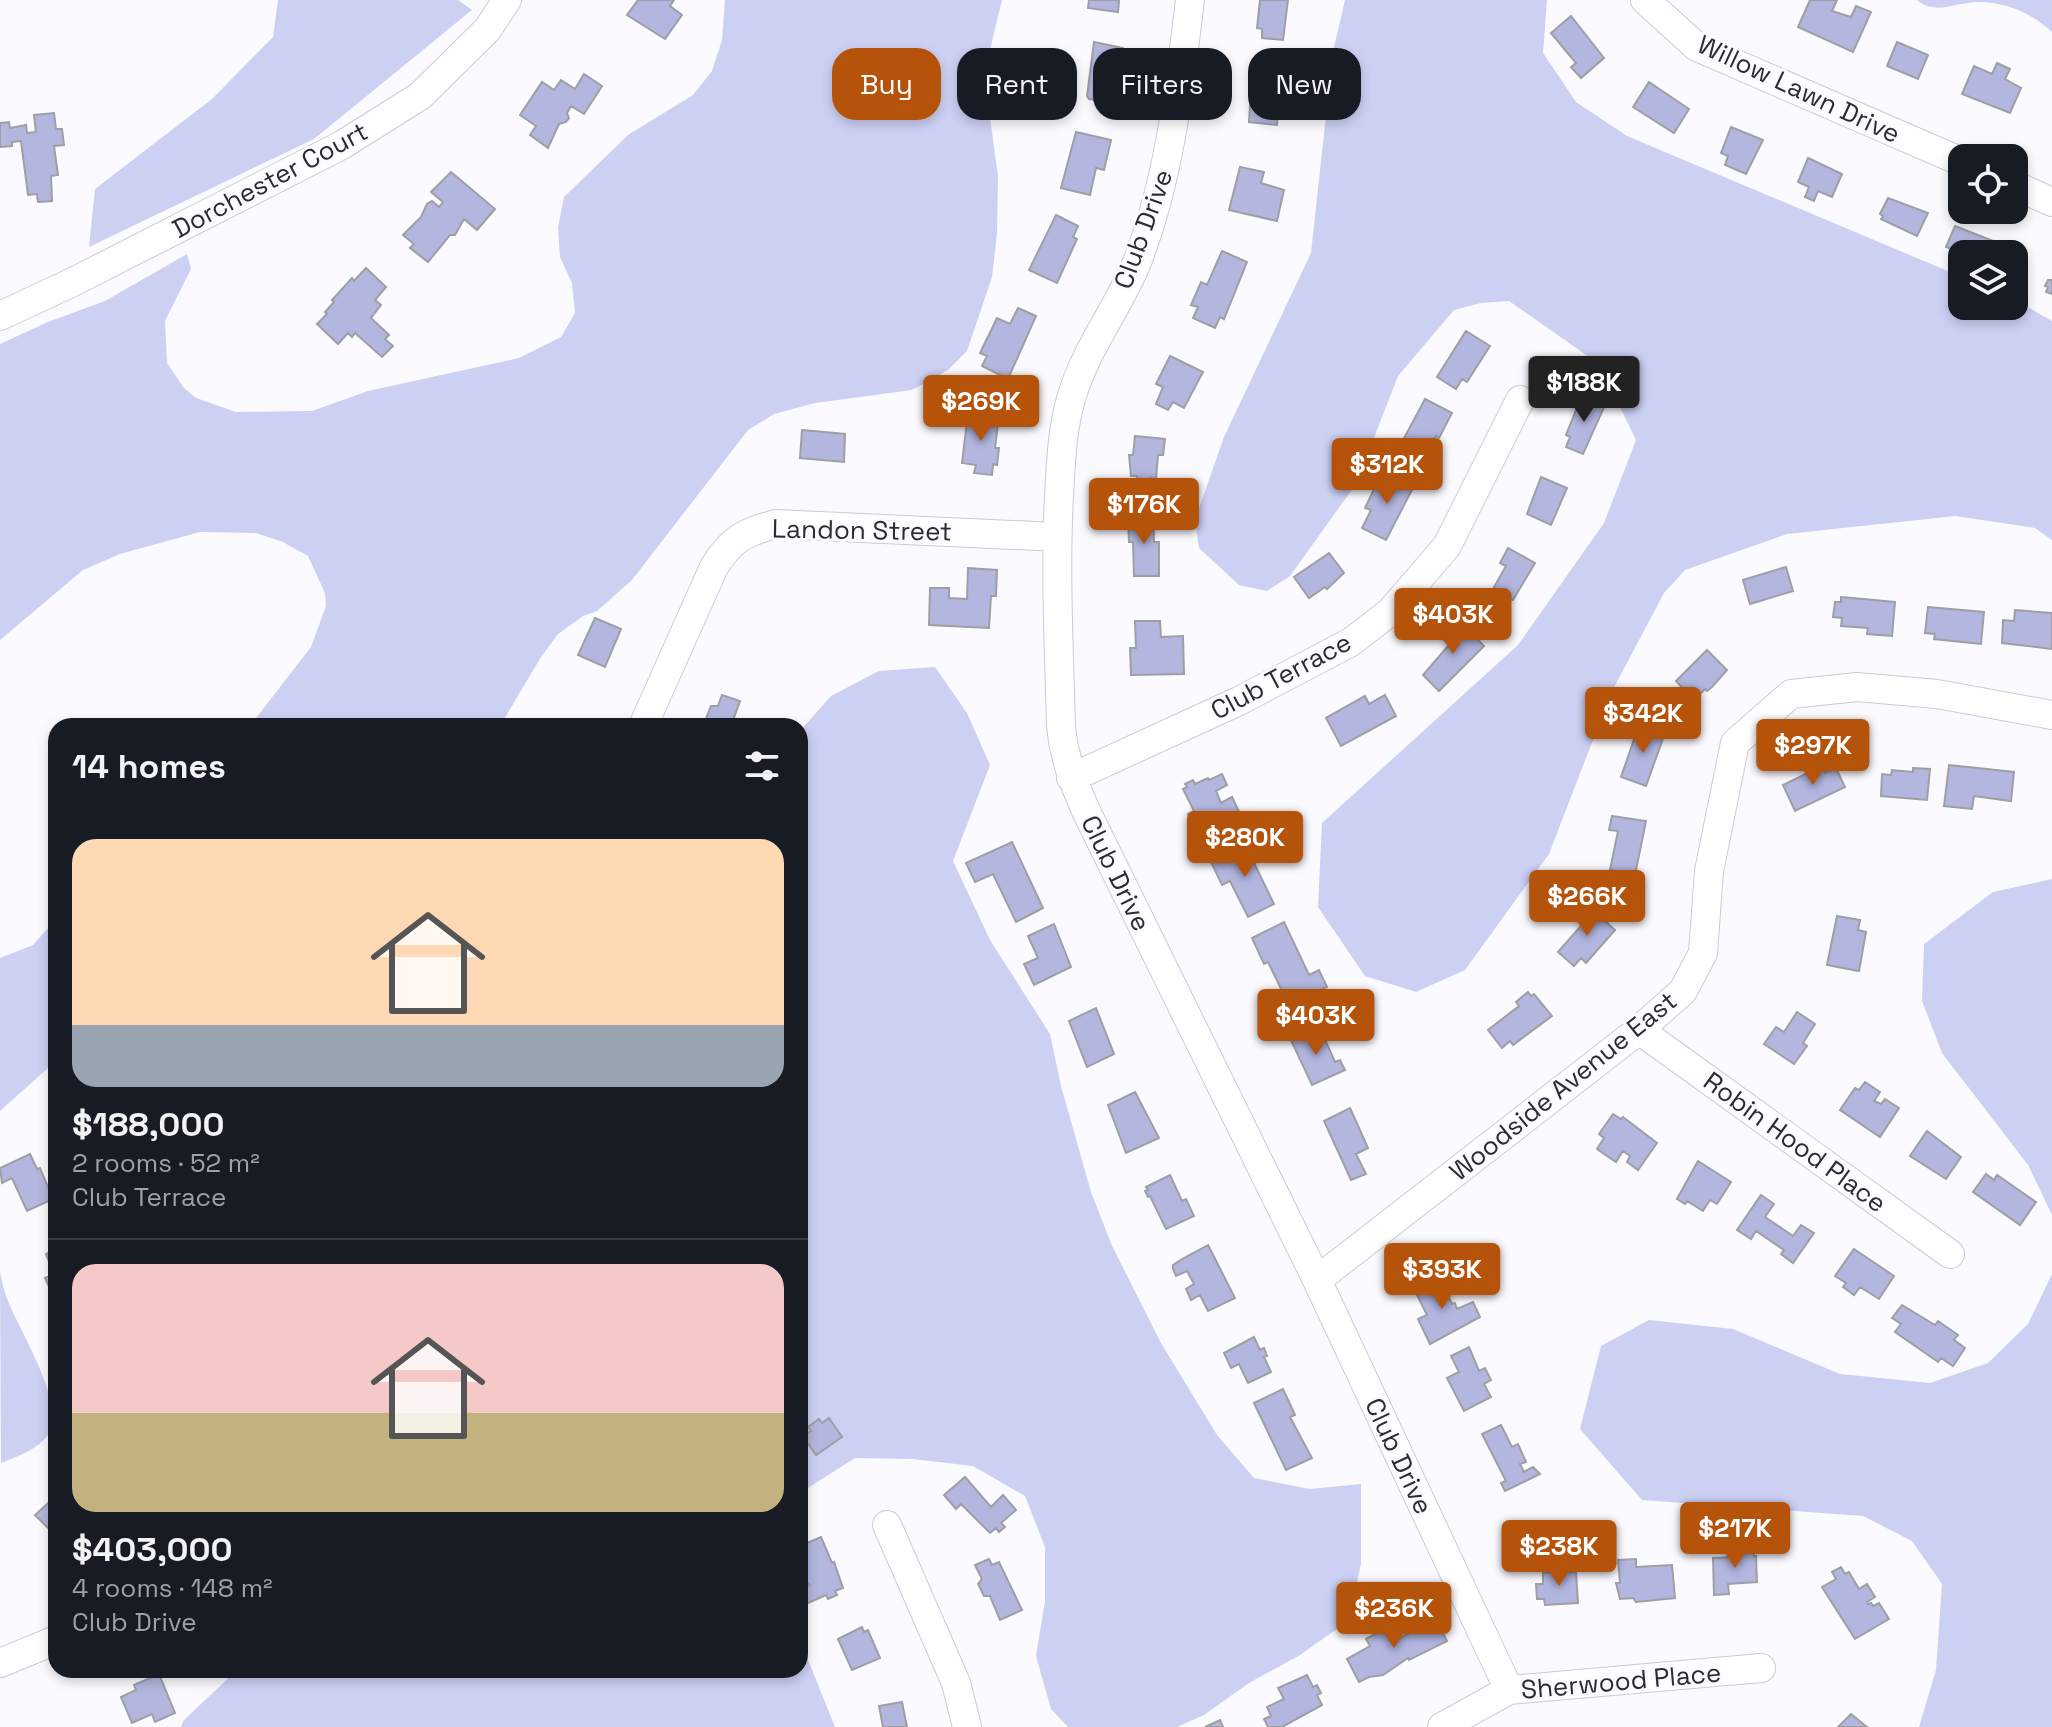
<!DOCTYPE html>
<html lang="en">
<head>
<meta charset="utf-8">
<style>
	body { margin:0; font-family:"Space Grotesk",sans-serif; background:#242831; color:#f1f3f6; height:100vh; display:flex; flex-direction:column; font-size:30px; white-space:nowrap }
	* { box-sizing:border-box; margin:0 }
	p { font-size:26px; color:#9ea1a6 }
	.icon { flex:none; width:44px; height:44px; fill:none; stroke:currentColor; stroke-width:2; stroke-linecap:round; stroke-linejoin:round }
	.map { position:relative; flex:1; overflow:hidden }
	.sheet { position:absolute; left:48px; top:718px; width:760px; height:960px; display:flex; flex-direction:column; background:#171b24; border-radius:24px; box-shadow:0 4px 12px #0003 }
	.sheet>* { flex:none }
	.hud { position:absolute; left:832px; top:48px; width:760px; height:72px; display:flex; gap:16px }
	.controls { position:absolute; left:1948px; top:144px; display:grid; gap:16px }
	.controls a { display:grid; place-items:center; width:80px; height:80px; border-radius:16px; background:#171b24; box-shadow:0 4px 12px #0003; font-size:40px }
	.price { position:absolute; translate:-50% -68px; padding:0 18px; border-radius:8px; background:#b45309; color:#fff; font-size:26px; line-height:52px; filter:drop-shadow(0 2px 4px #0008) }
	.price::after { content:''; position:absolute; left:50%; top:48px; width:24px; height:18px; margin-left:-12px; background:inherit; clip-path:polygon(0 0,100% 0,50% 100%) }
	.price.on { background:#222; color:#fff }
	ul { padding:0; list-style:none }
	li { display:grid; align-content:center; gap:16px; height:424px; padding:0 24px }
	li+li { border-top:2px solid #363941 }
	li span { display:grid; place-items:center; height:248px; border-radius:24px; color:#555 }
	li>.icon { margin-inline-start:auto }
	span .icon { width:144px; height:144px; fill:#fffc; stroke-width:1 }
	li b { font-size:34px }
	h2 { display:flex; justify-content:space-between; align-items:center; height:96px; padding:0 24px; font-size:34px }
	.tag { padding:0 28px; border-radius:24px; background:#171b24; box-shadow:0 4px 12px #0003; font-size:28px; line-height:72px }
	.tag.on { background:#b45309; color:#fff }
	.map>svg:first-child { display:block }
	.green { fill:#ccd0f3 }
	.building { fill:#b3b6df; stroke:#9e9fa4; stroke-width:2 }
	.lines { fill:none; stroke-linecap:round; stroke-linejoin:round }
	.minor-casing { stroke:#cbccd2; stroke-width:30 }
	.minor { stroke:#fff; stroke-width:28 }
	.labels { text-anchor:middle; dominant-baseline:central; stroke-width:6; stroke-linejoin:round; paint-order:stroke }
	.street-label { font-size:26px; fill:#2b2c2e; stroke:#fafaff }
</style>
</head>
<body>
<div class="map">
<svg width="2052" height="1727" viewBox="0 0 2052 1727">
	<rect width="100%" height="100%" fill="#fafaff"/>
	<!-- green -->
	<path class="green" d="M278 0H458L472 10 314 139 89 247 95 189 212 99 273 37Z
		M725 0H1002L984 74 998 176 997 233 992 277 967 351 948 370 912 390 815 403 774 414 748 430 632 580 597 611 583 616 558 634 541 657 500 726H250L311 647 326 606 325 593 308 556 283 542 256 533 200 532 120 554 83 570 0 640V344L48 322 105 301 187 254 191 269 165 321 167 363 184 388 196 398 236 412 312 411 368 391 519 358 561 337 575 313 572 283 560 257 558 227 564 197 628 135 693 95 712 71 722 40Z
		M1345 0H1547L1543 53 1576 102 1627 136 1962 277V306H2014V299L2052 321V540L2035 528 1955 516 1787 534 1685 570 1664 593 1611 693 1549 854 1465 970 1416 992 1365 976 1318 907 1322 823 1518 645 1604 523 1636 440 1599 364 1509 301 1481 303 1454 310 1398 376 1356 484 1290 576 1267 591 1239 585 1199 548 1195 520 1224 437 1311 253 1333 52Z
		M1917 0H2052V32C2031 13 2007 2 1978 2 1956 2 1936 16 1917 0Z
		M935 667 967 713 990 765 953 861 990 940 1050 1034 1061 1086 1091 1192 1112 1246 1161 1343 1217 1435 1254 1478 1310 1489 1361 1484V1564L1348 1621 1300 1655 1249 1683 1204 1715 1177 1727H1068L1051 1709 1036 1656 1045 1601V1547L1025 1496 973 1466 913 1459 855 1458 808 1488 800 1515V731L831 696 879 671Z
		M2052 879V1215L2028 1165 1942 1053 1922 1001 1924 944 1993 892Z
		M56 919V1061L0 1111V958L33 945Z
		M0 1272C2 1280 3 1288 6 1296 16 1325 69 1407 48 1435 37 1450 18 1456 1 1463Z
		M2052 1274V1727H1919L1936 1670 1942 1584 1912 1541 1863 1516 1642 1500 1580 1429 1601 1346 1649 1320 1733 1329 1840 1374 1930 1383 1988 1363 2028 1324Z
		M800 1640 835 1727H181L183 1721 237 1670H800Z"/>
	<!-- building -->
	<path class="building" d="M638 0H674L670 6 682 15 665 39 627 15Z
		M1089 0H1119L1118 12 1088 8Z
		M1260 0H1288L1283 40 1262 38V29L1257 28Z
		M1810 0H1837L1832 11 1851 17 1856 6 1871 12 1853 52 1798 27Z
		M1571 16 1604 58 1581 78 1571 67 1576 63 1551 33Z
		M1094 42 1123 48 1117 90 1111 89 1106 101 1089 99 1087 96Z
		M1897 42 1928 55 1918 79 1887 66Z
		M1997 63 2010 69 2005 79 2021 88 2010 113 1962 94 1974 66 1992 74Z
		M1252 73 1280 77 1277 125 1249 122Z
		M584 74 602 86 584 114 571 106 567 113 569 118 566 122 559 124 548 148 530 135 536 126 520 115 542 82 554 90 561 80 575 89Z
		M1649 82 1689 109 1674 133 1633 107Z
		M54 113 56 129H62L64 145 54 146 58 175 51 176 52 201 38 202 37 194 28 195 21 141 12 142V146L0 147V123L9 122 10 128 26 125 27 133 36 132 34 115Z
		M1731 127 1763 140 1746 174 1725 165 1728 156 1721 153Z
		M1076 132 1111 140 1104 170 1096 168 1090 195 1061 188Z
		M1808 158 1842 174 1832 197 1818 191 1814 201 1805 197 1809 187 1798 182Z
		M1240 167 1264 172 1261 183 1284 190 1277 221 1229 210Z
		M451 172 495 209 477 230 464 219 455 235H450L428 262 410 248 414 244 403 235 421 217 427 204 432 201 439 207 443 202 431 192Z
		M1888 198 1928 213 1917 236 1881 219 1883 216 1880 214Z
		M1056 215 1078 226 1073 237 1077 239 1057 283 1029 270Z
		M1955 226 2006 246 2002 254H1964L1946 247Z
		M1222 251 1247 262 1224 319 1220 317 1215 328 1193 318 1198 307 1191 305 1201 282 1207 285Z
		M366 268 386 287 375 300 381 305 371 318 389 335 385 339 393 346 382 357 355 333 352 337 348 333 338 344 317 324 327 314 325 312 334 302 332 300 352 278 354 281Z
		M2048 280H2052V294L2046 292 2048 287 2045 286Z
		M1018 308 1036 316 1008 379 982 366 987 356 980 353 997 318 1010 324Z
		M1466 331 1490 346 1467 382 1462 379 1456 389 1437 377Z
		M1170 356 1203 372 1184 408 1173 402 1168 410 1156 404 1163 387 1156 384Z
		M1582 395 1605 405 1583 454 1566 447 1570 437 1566 435Z
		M1425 399 1452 413 1439 438 1436 436 1426 455 1422 453 1416 464 1396 453Z
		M968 413 999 416 995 448H999L997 465 993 464 992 475 974 473 976 465 962 463Z
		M802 430 845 434 844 462 800 458Z
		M1135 436 1165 439 1163 455H1158L1156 479 1151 478 1150 489 1136 487 1137 476H1131L1129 455H1133Z
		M1392 473 1415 484 1386 540 1362 528 1371 510 1365 508 1375 487 1384 491Z
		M1541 477 1567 488 1551 525 1527 514Z
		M1153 515 1154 542H1159V576H1134L1133 542H1129L1128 516Z
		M1508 548 1535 563 1513 600 1510 599 1505 608 1490 600 1496 590 1493 589 1506 566 1500 563Z
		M1329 553 1344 573 1327 589 1325 587 1309 598 1294 577Z
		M1786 567 1793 591 1750 604 1743 580Z
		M968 568 997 570 996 596H991L989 628 929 625 930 588H949V598L967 599Z
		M1841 597 1895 602 1892 636 1867 634 1868 628 1841 626 1842 618 1833 617 1835 602H1841Z
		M1928 607 1984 612 1981 644 1934 639 1935 634 1925 633Z
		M2015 610 2052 613V649L2002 643 2003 620 2014 621Z
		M595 618 621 629 605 667 578 655Z
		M1135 621H1160L1161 637 1183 636 1184 674 1131 675 1130 648H1136Z
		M1460 622 1484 646 1439 691 1423 675 1449 645 1443 639Z
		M1707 650 1727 670 1712 687 1707 691 1705 689 1694 700 1676 681Z
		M722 695 740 701 731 726H703L711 706H718Z
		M1385 695 1396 716 1341 746 1326 718 1365 696 1369 704Z
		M1639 725 1665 733 1646 786 1621 777Z
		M1949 765 2014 772 2011 801 1974 796 1972 809 1944 806Z
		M1822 766 1825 773 1836 768 1845 787 1795 811 1783 785Z
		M1913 768 1930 769 1927 800 1881 796 1882 774 1891 775 1892 770 1913 772Z
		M1222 774 1227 785 1216 791 1221 803 1232 797 1242 818 1199 838 1188 814 1194 811 1183 789 1187 787 1185 784 1193 780 1195 784 1208 778 1209 780Z
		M1612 816 1646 821 1635 875 1610 870 1618 831 1609 830Z
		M1012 842 1043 908 1016 922 993 874 975 882 966 863Z
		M1255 844 1263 859 1254 863 1274 904 1248 917 1230 881 1222 885 1211 862Z
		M1588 905 1615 930 1586 963 1581 958 1574 966 1558 952 1588 918 1582 912Z
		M1837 916 1860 920 1858 930 1866 932 1859 971 1827 965Z
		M1284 922 1309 975 1319 970 1327 987 1293 1003 1287 991 1283 993 1268 962 1264 964 1252 938Z
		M1054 924 1071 967 1034 985 1024 964 1038 958 1028 936Z
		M1528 992 1531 996 1534 994 1552 1016 1513 1045 1510 1041 1502 1048 1488 1030 1519 1006 1516 1002Z
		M1096 1008 1114 1054 1087 1067 1069 1021Z
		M1797 1012 1815 1024 1803 1043 1807 1046 1794 1064 1764 1044 1776 1027 1784 1032Z
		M1311 1028 1316 1038 1323 1035 1335 1062 1340 1060 1345 1070 1312 1085 1290 1038Z
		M1865 1082 1880 1092 1874 1101 1881 1104 1885 1099 1899 1108 1880 1137 1840 1110 1855 1088 1859 1090Z
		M1135 1092 1159 1138 1126 1153 1108 1105Z
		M1350 1108 1368 1148 1356 1154 1366 1174 1351 1180 1324 1121Z
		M1613 1114 1621 1119 1623 1117 1657 1143 1638 1170 1627 1162 1630 1156 1623 1151 1616 1162 1597 1149 1604 1138 1599 1134Z
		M1927 1131 1961 1157 1946 1179 1910 1156Z
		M30 1154 37 1169 40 1168 53 1199 27 1211 12 1178 2 1183 0 1168Z
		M1698 1161 1731 1182 1717 1204 1710 1200 1703 1211 1687 1201 1685 1204 1677 1199Z
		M1986 1174 1994 1180 1997 1175 2036 1202 2020 1225 1973 1192Z
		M1170 1175 1182 1201 1186 1199 1194 1216 1166 1229 1150 1196 1148 1197 1145 1191 1148 1190 1146 1187Z
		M1761 1195 1774 1204 1765 1217 1793 1236 1801 1225 1814 1233 1793 1263 1781 1254 1784 1250 1756 1231 1751 1239 1737 1230Z
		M1208 1245 1235 1298 1208 1311 1200 1295 1191 1300 1186 1289 1194 1284 1187 1271 1176 1276 1173 1269V1265L1182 1259Z
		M56 1249V1289L51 1291 45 1278 54 1274 46 1254Z
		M1854 1249 1894 1276 1879 1299 1860 1287 1854 1295 1843 1287 1846 1283 1835 1276Z
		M1438 1275 1452 1304 1455 1303 1457 1309 1473 1302 1480 1317 1430 1344 1418 1319 1427 1315 1413 1287Z
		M1902 1305 1935 1325 1938 1321 1958 1335 1954 1340 1965 1348 1953 1366 1941 1358 1938 1362 1895 1332 1901 1324 1892 1318Z
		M1254 1337 1260 1350 1264 1348 1267 1356 1264 1357 1271 1372 1248 1383 1239 1364 1231 1368 1224 1353Z
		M1469 1347 1479 1371 1485 1368 1491 1380 1484 1384 1491 1397 1464 1411 1447 1378 1459 1372 1451 1356Z
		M1283 1389 1295 1415 1290 1417 1312 1458 1286 1470 1254 1403Z
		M829 1418 842 1437 816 1455 803 1436 811 1431 808 1427 819 1419 822 1423Z
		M1501 1425 1512 1447 1518 1444 1526 1462 1520 1464 1524 1472 1533 1467 1540 1474 1505 1491 1501 1483 1506 1481 1482 1434Z
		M965 1477 991 1507 1003 1495 1016 1510 1001 1523 1005 1527 999 1532 996 1528 990 1533 961 1504 956 1509 944 1495Z
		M56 1496V1534L55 1535 35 1515Z
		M821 1537 832 1563 834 1562 843 1588 835 1591 837 1595 828 1599 826 1595 806 1604 800 1589 810 1585 803 1578 800 1546Z
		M1753 1547 1754 1556H1756L1757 1582 1728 1584 1729 1594 1714 1595 1713 1558 1736 1557 1735 1548Z
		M989 1559 992 1565 999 1562 1022 1610 1000 1620 990 1596H984L978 1584 982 1579 975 1565Z
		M1636 1559V1567L1672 1565 1675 1598 1636 1602 1633 1598 1620 1599 1616 1583H1620L1618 1560Z
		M1562 1567H1570V1572H1576L1578 1603 1545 1605 1544 1599H1537L1536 1584H1543V1573L1563 1572Z
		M1841 1567 1845 1574 1849 1572 1859 1589 1867 1584 1875 1597 1867 1602 1868 1604 1871 1603 1873 1606 1879 1603 1889 1619 1855 1639 1822 1587 1836 1579 1832 1572Z
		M1436 1619 1447 1641 1409 1660 1408 1658 1383 1675 1369 1677 1359 1682 1347 1659 1370 1646 1366 1639 1386 1628 1393 1642Z
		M862 1627 864 1632 868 1630 880 1658 852 1670 838 1639Z
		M159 1674 175 1713 155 1722 152 1714 132 1723 121 1697 136 1690 134 1685Z
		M1307 1675 1313 1687 1317 1685 1321 1693 1317 1695 1322 1705 1282 1727H1268L1264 1719 1271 1716 1267 1707 1284 1699 1278 1688Z
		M902 1702 907 1727H883L879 1706Z
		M1851 1714 1867 1727H1838Z
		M1220 1720 1223 1727H1205Z"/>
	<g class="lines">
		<defs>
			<path id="minor" d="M1190 0C1179 89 1170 177 1137 262 1118 309 1085 349 1071 399 1062 430 1061 462 1059 495 1055 572 1059 649 1061 726 1064 758 1074 784 1087 813L1317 1280 1509 1690
				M1645 0 1697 47 1962 162
				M2014 185 2052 202
				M0 316 73 282 342 145 420 96 487 30 507 0
				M643 726 714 567C731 539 745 532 776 524L1057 537
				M1071 778 1239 701 1351 642 1391 611 1447 546 1520 400
				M1639 1030 1950 1254
				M1317 1280 1639 1030 1683 991 1703 953 1709 871 1735 743 1791 694 1857 687 1937 694 2052 715
				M887 1525 956 1683 967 1727
				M0 1663 56 1640
				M1442 1727 1509 1690 1761 1668"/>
		</defs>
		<!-- minor casing -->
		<use href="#minor" class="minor-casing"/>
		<!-- minor -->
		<use href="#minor" class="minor"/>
	</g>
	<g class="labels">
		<!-- street labels -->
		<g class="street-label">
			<text transform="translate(1799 89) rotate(25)">Willow Lawn Drive</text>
			<text transform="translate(270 180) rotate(-28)">Dorchester Court</text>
			<text transform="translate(1143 229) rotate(-70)">Club Drive</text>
			<text transform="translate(862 530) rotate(1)">Landon Street</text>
			<text transform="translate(1281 676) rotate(-28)">Club Terrace</text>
			<text transform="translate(1116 873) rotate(64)">Club Drive</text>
			<text transform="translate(1563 1086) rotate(-39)">Woodside Avenue East</text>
			<text transform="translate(1795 1142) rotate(36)">Robin Hood Place</text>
			<text transform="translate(1399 1456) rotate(65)">Club Drive</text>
			<text transform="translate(1621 1681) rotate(-5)">Sherwood Place</text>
		</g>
	</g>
</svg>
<div class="controls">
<a><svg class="icon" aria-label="locate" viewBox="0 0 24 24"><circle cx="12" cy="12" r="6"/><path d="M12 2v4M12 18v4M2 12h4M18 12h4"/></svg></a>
<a><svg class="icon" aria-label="layers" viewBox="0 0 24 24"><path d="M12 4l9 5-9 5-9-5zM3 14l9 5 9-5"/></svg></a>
</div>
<b class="price on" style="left:1584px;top:424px">$188K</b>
<b class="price" style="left:981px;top:443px">$269K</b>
<b class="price" style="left:1387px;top:506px">$312K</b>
<b class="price" style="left:1144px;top:546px">$176K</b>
<b class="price" style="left:1453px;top:656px">$403K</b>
<b class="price" style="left:1643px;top:755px">$342K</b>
<b class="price" style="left:1813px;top:787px">$297K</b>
<b class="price" style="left:1245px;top:879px">$280K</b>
<b class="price" style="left:1587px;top:938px">$266K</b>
<b class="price" style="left:1316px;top:1057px">$403K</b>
<b class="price" style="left:1442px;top:1311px">$393K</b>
<b class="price" style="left:1735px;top:1570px">$217K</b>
<b class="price" style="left:1559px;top:1588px">$238K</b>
<b class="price" style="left:1394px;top:1650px">$236K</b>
<div class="hud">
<a class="tag on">Buy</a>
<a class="tag">Rent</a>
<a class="tag">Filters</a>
<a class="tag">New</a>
</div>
<section class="sheet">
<h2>14 homes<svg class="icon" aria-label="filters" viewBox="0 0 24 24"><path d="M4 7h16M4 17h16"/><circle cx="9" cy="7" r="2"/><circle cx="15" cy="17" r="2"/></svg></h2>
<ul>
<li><span style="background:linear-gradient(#ffd9b3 75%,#9aa5b1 0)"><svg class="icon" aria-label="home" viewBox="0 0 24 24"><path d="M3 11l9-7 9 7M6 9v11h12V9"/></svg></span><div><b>$188,000</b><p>2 rooms · 52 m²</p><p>Club Terrace</p></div></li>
<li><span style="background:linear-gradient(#f6c9c9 60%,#c2b280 0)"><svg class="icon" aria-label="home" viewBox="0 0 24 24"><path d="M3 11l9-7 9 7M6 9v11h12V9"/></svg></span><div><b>$403,000</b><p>4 rooms · 148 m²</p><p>Club Drive</p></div></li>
</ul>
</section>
</div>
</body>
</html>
